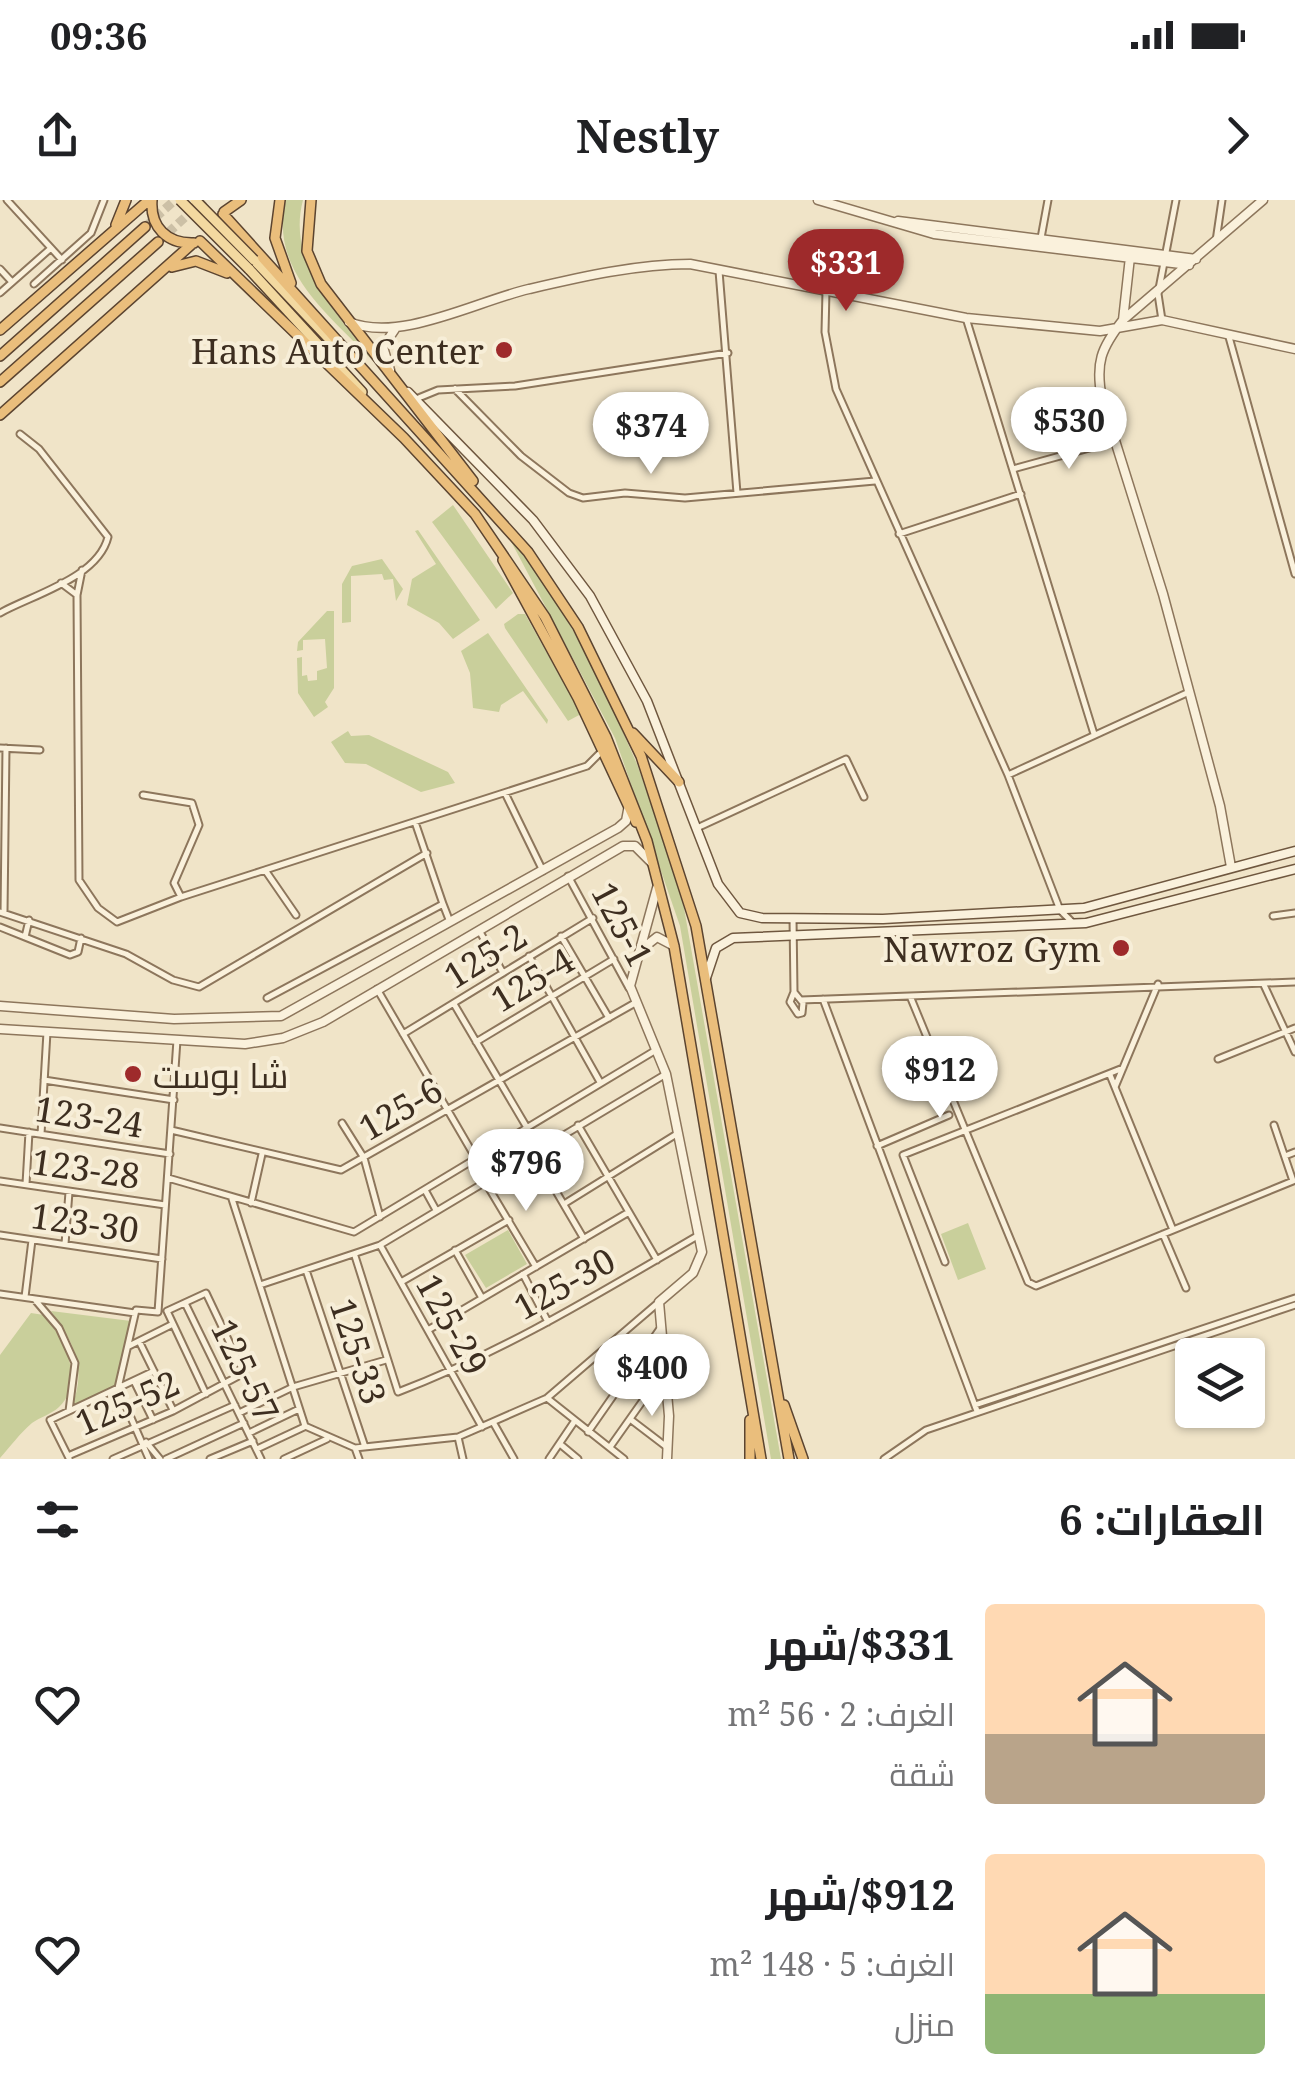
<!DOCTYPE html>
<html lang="ar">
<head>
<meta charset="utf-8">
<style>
	body { margin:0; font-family:"Noto Serif",Cairo,serif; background:#f6f6f6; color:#202124; direction:rtl; height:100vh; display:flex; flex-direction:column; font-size:38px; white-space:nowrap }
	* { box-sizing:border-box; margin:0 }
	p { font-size:32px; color:#757577 }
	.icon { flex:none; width:55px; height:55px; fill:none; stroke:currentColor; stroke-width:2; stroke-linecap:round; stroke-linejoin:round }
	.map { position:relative; height:1259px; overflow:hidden; direction:ltr }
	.panel { display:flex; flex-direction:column; background:#fff; flex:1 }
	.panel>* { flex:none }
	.controls { position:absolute; left:1175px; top:1138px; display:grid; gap:20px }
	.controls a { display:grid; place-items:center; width:90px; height:90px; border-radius:10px; background:#fff; box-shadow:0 2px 8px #0004; font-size:50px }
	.price { position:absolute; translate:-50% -85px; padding:0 22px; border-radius:35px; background:#fff; color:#222; font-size:32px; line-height:65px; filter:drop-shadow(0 2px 5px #0008) }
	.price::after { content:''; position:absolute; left:50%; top:60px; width:30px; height:22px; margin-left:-15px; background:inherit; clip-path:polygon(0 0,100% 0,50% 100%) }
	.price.current { background:#9e2a2b; color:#fff }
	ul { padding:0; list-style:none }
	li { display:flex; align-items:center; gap:30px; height:250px; padding:0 30px }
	li span { display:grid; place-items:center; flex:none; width:280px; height:200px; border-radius:10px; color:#555 }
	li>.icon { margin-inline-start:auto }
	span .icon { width:120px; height:120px; fill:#fffc; stroke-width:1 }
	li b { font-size:42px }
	h2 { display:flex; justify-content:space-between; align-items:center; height:120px; padding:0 30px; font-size:42px }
	.status { display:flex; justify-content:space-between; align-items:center; height:70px; padding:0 50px; background:#fff; direction:ltr }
	.status svg { height:28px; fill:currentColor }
	header { display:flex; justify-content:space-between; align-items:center; height:130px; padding:0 30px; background:#fff; font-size:45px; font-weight:700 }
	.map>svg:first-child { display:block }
	.green { fill:#c9cf9b }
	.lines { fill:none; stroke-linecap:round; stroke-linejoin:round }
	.trunk-tunnel { stroke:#ccc0a6; stroke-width:9; stroke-dasharray:9 4.5; stroke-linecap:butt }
	.minor-casing { stroke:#8d765c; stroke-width:9 }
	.tertiary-casing { stroke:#8d765c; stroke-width:11 }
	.secondary-casing { stroke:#6f573f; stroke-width:11 }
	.primary-casing { stroke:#5b4430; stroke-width:12 }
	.trunk-casing { stroke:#5b4430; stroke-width:12 }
	.minor { stroke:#faf1dc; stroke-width:5 }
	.tertiary { stroke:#faf1dc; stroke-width:8 }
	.secondary { stroke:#faf1dc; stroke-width:8 }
	.primary { stroke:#f3d9a0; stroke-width:9 }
	.trunk { stroke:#eabe7c; stroke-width:9 }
	.primary-bridge-casing { stroke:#5b4430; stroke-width:12; stroke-linecap:butt }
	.primary-bridge { stroke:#f3d9a0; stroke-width:9 }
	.poi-dot { fill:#9e2a2b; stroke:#f7eed8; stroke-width:4 }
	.labels { text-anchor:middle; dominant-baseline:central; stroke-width:8; stroke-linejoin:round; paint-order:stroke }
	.poi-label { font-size:35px; fill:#3d2e20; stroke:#f7eed8; text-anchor:end }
	.street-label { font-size:35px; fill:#3d2e20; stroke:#f7eed8 }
</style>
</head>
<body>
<div class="status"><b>09:36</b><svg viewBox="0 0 49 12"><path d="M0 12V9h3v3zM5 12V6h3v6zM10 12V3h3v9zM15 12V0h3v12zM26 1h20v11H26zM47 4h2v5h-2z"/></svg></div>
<header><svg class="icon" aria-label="forward" viewBox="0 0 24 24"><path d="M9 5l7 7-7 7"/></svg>Nestly<svg class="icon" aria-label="share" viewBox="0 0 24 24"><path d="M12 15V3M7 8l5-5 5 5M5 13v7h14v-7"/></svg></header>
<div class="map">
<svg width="1295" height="1259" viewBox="0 0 1295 1259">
	<rect width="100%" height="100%" fill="#f0e4c8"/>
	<!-- green -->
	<path class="green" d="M286 0H303C286 64 338 114 373 161 330 115 268 71 286 0Z
		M453 305 513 393 496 409 432 322Z
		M418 330 480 420 453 439 439 423 407 405 412 379 436 364 415 331Z
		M506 332 547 386 593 465 637 564 681 691 781 1259H771L680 726 615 538Z
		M382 359 403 389 396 401 393 379 384 380 382 374 351 376V422L342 423V384L352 366Z
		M327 411H334V488L325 502 328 507 314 517 298 493 297 458 302 457V476L307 475 308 481 317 480V471L327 468 325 439 303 440V450L297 451 298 442Z
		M518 414H525L581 514 568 521 505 428 504 424Z
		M488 433 548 520 547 524 523 491 501 505 499 512 473 508 470 473 461 451Z
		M348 531 351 536 369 535 448 572 455 583 421 592 366 564 345 563 331 542Z
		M968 1023 986 1069 958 1080 941 1034Z
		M508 1030 527 1064 486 1088 465 1055Z
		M51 1111 131 1121 115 1187 72 1206C87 1167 74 1143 51 1111Z
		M31 1113 44 1115C64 1138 86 1181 59 1207 52 1214 40 1217 32 1223 20 1233 10 1247 0 1258V1155Z"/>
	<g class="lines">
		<!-- trunk-tunnel -->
		<path class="trunk-tunnel" d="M145 27 175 0
			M158 42 204 0"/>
		<defs>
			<path id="minor" d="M7 0 62 60
				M1041 38 1048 0
				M1216 41 1222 0
				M0 69 12 82
				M719 71 737 293
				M34 84 91 33 104 0
				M826 91 825 132 836 189 1008 575 1060 710 1074 724
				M0 93 51 48
				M966 118 1094 534
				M1162 120 1158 94 1176 0
				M1229 137 1295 374
				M455 189 521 256 569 293 583 298 625 293 685 298 875 281
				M416 199 438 190 515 186 728 153
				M1013 269 1115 241
				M899 334 1021 294
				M82 370 77 395 79 680 98 708 117 722 181 697
				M61 383 77 395
				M0 413C32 395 98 378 108 337L39 249 20 234
				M0 548 40 550
				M1008 575 1189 492
				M505 593 543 671
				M143 595 192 603 199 625 174 683 181 697 265 670
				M415 622 443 704
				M697 628 846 559 864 597
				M568 676 629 788
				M0 712 126 754 173 780 199 787 427 653
				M4 713 6 548
				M296 715 265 670 587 566 603 550
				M1273 716 1295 713
				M793 718 794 792 790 802 798 814 802 813 803 803 794 792
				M0 727 25 737 29 720
				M480 732 503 773
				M561 736 609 818
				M25 737 70 755 78 752 81 738
				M529 756 600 882
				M1264 785 1295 852
				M377 789 475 957
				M910 796 1028 1082 1036 1086 1293 981 1274 925
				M267 798 443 704 450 722
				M823 799 977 1211
				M801 800 1295 782
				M454 804 526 926
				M403 834 593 718
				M476 842 614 759
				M1218 859 1295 828
				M1110 875 1173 1030
				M44 880 174 900
				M1115 887 1158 784
				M342 923 364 958 380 1017
				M578 925 657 1060
				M0 928 170 954
				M171 930 341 970 635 803
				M41 934 47 832
				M877 946 949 915
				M533 952 584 1039
				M1285 956 1295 952
				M168 978 354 1032 656 850
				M484 980 536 1067
				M0 981 165 1005
				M26 984 29 932
				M425 990 436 1010
				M232 999 305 1226 355 1248 458 1237 547 1198 659 1102
				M251 1003 262 954
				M564 1004 675 935
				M1163 1034 1186 1088
				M0 1035 162 1059
				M65 1044 69 992
				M380 1045 482 1227
				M455 1050 482 1098
				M355 1056 398 1192C504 1152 601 1092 699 1035
				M945 1062 903 955 1123 868
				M306 1070 365 1247
				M523 1074 548 1122
				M401 1082 509 1020
				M260 1085 380 1045 666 874
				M0 1094 135 1113
				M25 1097 32 1040
				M36 1101 59 1128 75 1163 69 1211
				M185 1103 261 1259
				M167 1111 206 1194
				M428 1130 629 1012
				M139 1141 173 1210
				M129 1146 171 1125
				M134 1181 153 1220
				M547 1198 624 1259
				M975 1205 1295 1098
				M239 1213 293 1187 386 1160
				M630 1219 668 1248
				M493 1222 514 1259
				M588 1232 659 1130
				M249 1233 299 1209
				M458 1237 463 1259
				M146 1242 160 1259
				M560 1244 578 1259
				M610 1247 663 1172
				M355 1248 359 1259
				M257 1249 304 1227
				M68 1256 173 1211 244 1173 206 1093 167 1111
				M69 1258 50 1220 154 1171
				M113 1259 235 1205
				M149 1259 118 1188 136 1110 158 1112 177 840
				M166 1259 244 1223
				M210 1259 253 1241
				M284 1259 327 1239
				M549 1259 574 1222
				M884 1259 926 1230 1295 1105"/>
			<path id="tertiary" d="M818 0 934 34 1189 65
				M898 21 1196 59
				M1123 120 1130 57
				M349 122C400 143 477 101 529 89 581 77 637 64 690 64L966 118 1100 131 1162 120 1295 149
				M390 170 383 147 395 129
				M1231 667 1220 606 1163 394 1102 199C1095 163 1101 148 1123 120L1263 0
				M657 688 630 786 666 874 702 1052 693 1073 659 1102 669 1216 667 1259
				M642 749 657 737 674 746
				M0 806 174 819 281 816 618 628 626 621 629 605
				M0 829 245 844 283 838 323 822 623 646H635L651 662"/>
			<path id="secondary" d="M408 192 533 320 590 396 647 501 718 684 740 713 762 718 883 719 1084 708 1295 651
				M706 778 716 748 733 738 1086 723 1295 669"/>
			<path id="primary" d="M254 60 349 160
				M249 69 362 192"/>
			<path id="trunk" d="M152 0C150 27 167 44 194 43
				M280 0 275 38 291 83
				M311 0 307 51 321 84 473 281
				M224 12 241 0
				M223 14 528 352 578 427 641 556 696 726 789 1259
				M116 25 126 0
				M200 41 404 238 475 314 545 417 606 537 647 641 674 746 761 1259
				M172 67 196 61 227 73
				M0 130 149 0
				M0 156 145 27
				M0 182 158 42
				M0 215 193 43
				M503 360 578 498 636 622
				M633 533 679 582
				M784 1205 803 1259
				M750 1220V1259"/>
		</defs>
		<!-- minor casing -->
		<use href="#minor" class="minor-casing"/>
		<!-- tertiary casing -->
		<use href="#tertiary" class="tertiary-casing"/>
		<!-- secondary casing -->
		<use href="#secondary" class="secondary-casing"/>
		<!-- primary casing -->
		<use href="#primary" class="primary-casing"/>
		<!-- trunk casing -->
		<use href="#trunk" class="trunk-casing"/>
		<!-- minor -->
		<use href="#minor" class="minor"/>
		<!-- tertiary -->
		<use href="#tertiary" class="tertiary"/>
		<!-- secondary -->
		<use href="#secondary" class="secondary"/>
		<!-- primary -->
		<use href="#primary" class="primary"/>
		<!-- trunk -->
		<use href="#trunk" class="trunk"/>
		<defs>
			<path id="primary-bridge" d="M180 0 249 69
				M195 0 254 60"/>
		</defs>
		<!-- primary-bridge casing -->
		<use href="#primary-bridge" class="primary-bridge-casing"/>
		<!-- primary-bridge -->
		<use href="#primary-bridge" class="primary-bridge"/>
	</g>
	<!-- markers -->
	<g class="poi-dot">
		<circle cx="504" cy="150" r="10"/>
		<circle cx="1121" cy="748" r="10"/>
		<circle cx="133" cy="874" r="10"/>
	</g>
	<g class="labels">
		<!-- poi labels -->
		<g class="poi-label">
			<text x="484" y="150">Hans Auto Center</text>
			<text x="1101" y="748">Nawroz Gym</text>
			<text x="153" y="874" text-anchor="start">شا بوست</text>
		</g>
		<!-- street labels -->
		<g class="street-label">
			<text transform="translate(623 724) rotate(62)">125-1</text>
			<text transform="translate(485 755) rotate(-32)">125-2</text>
			<text transform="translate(532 779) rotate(-31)">125-4</text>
			<text transform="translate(400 908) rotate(-30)">125-6</text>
			<text transform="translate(89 916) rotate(9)">123-24</text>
			<text transform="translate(86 968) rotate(8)">123-28</text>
			<text transform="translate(85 1022) rotate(8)">123-30</text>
			<text transform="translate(564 1083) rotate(-29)">125-30</text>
			<text transform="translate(453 1124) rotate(61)">125-29</text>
			<text transform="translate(359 1151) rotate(72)">125-33</text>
			<text transform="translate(246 1170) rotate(64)">125-57</text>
			<text transform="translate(127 1202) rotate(-24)">125-52</text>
		</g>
	</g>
</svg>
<div class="controls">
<a><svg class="icon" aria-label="layers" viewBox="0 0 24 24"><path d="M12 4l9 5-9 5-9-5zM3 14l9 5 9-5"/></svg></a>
</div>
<b class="price current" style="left:846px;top:114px">$331</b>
<b class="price" style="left:1069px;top:272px">$530</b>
<b class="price" style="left:651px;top:277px">$374</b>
<b class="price" style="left:940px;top:921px">$912</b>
<b class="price" style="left:526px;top:1014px">$796</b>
<b class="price" style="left:652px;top:1219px">$400</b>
</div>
<section class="panel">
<h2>العقارات: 6<svg class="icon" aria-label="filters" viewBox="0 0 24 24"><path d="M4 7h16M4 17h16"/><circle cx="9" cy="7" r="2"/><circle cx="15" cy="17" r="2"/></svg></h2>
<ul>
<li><span style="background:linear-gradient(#ffd9b3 65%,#b9a48a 0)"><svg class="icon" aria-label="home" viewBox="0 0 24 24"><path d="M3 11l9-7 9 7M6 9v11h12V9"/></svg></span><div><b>$331/شهر</b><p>الغرف: 2 · 56 m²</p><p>شقة</p></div><svg class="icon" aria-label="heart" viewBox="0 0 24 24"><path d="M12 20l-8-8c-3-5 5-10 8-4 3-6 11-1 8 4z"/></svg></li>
<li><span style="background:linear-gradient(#ffd9b3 70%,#8fb573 0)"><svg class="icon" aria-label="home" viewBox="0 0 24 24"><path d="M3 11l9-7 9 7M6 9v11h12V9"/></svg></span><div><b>$912/شهر</b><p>الغرف: 5 · 148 m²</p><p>منزل</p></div><svg class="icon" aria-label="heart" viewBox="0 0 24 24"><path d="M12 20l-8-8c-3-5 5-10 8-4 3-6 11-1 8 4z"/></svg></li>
</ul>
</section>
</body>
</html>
